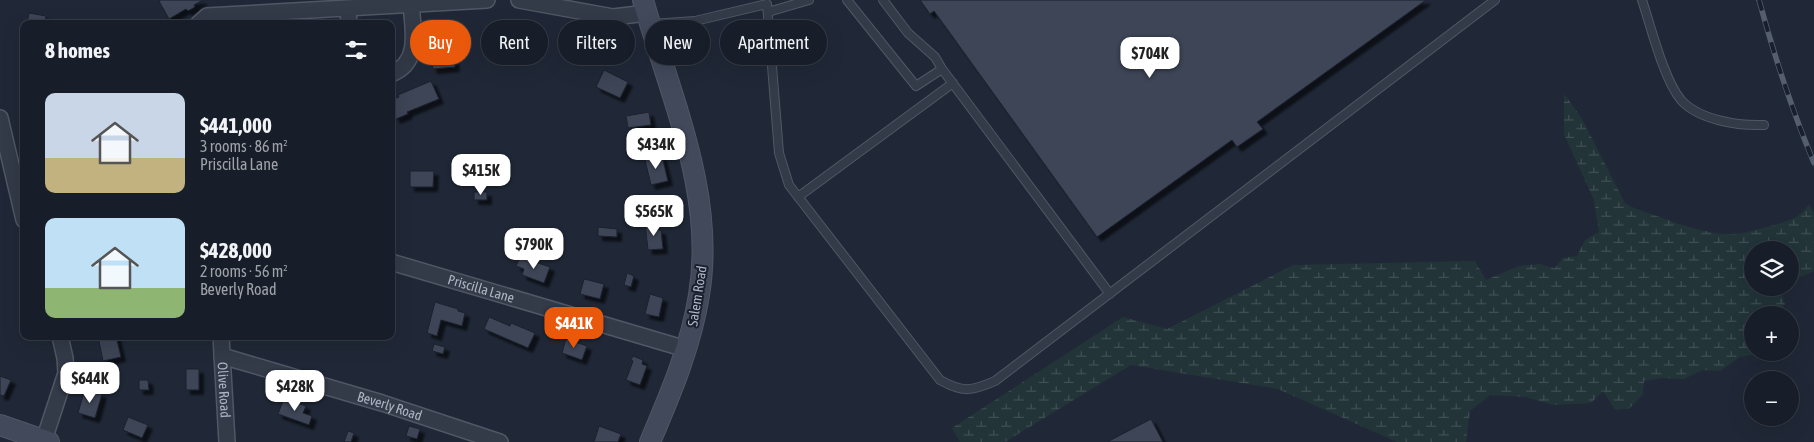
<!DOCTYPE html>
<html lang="en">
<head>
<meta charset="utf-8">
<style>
	body { margin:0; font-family:"Asap Condensed",sans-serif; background:#212731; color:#f1f3f6; height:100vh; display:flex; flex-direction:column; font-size:19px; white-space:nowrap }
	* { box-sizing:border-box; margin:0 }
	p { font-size:16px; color:#9fa2a8 }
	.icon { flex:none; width:28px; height:28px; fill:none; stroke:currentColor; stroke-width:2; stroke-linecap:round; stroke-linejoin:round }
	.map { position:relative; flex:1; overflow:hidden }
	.details { position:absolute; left:20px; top:20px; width:375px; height:320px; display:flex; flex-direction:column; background:#181e29; border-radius:10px; box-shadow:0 5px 20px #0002,0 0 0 1px #363c46 }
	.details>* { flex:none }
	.guide { position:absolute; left:410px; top:20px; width:475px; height:45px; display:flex; gap:10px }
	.fabs { position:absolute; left:1744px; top:241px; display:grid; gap:10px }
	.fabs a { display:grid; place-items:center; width:55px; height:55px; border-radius:50%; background:#181e29; box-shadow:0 5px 20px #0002,0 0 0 1px #363c46; font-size:25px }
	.price { position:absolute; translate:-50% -42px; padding:0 11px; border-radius:10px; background:#fff; color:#222; font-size:16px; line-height:32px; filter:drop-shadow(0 1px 2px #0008) }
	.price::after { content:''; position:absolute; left:50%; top:30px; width:15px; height:11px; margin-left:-8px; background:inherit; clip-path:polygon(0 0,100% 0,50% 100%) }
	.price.on { background:#ea580c; color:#fff }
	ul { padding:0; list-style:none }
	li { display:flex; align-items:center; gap:15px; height:125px; padding:0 25px }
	li span { display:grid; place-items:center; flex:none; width:140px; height:100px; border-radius:10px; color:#555 }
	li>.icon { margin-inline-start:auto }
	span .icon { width:60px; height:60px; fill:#fffc; stroke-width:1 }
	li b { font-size:21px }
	h2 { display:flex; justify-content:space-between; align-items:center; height:60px; padding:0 25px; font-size:21px }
	.tag { padding:0 18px; border-radius:22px; background:#181e29; box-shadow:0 5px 20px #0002,0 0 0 1px #363c46; font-size:18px; line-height:45px }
	.tag.on { background:#ea580c; color:#fff }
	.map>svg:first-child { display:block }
	.wetland { fill:url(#wetland-marsh) }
	.building { fill:#3c4557; stroke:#1b212e; filter:url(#shadow) }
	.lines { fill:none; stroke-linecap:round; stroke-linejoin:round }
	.lane-casing { stroke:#515765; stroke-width:10 }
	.street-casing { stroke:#515765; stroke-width:18 }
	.secondary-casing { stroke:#515765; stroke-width:22 }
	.lane { stroke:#333a48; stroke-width:8 }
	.street { stroke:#333a48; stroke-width:15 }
	.secondary { stroke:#41495b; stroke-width:20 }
	.rail-casing { stroke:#555e6f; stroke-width:5.5 }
	.rail { stroke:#191f2c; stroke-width:4; stroke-dasharray:11; stroke-linecap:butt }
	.labels { text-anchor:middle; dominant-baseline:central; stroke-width:4; stroke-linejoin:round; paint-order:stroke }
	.street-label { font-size:14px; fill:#aeb4c4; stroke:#191f2c }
</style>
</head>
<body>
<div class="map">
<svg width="1814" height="442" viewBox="0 0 1814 442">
	<defs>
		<pattern id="wetland-marsh" width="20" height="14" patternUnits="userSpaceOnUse" patternTransform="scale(1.25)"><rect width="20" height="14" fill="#223438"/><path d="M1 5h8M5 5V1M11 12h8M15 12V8" fill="none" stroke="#404f53"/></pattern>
		<filter id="shadow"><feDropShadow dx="4.5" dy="4.5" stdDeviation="1" flood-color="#0009"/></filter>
	</defs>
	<rect width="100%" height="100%" fill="#202837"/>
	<!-- wetland -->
	<path class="wetland" d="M1564 94 1581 117 1625 203 1634 208C1663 218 1693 231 1724 234 1740 235 1758 230 1774 225 1790 220 1799 219 1809 204L1814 213V271L1790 281V250H1752V288H1784L1782 292 1785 305 1774 315H1752V352L1758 353 1757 354 1740 357 1720 371 1703 370 1684 379 1662 378 1644 381 1643 394 1630 408 1615 410 1603 391 1591 403 1553 405 1526 397 1490 395 1470 411 1466 442H1397L1278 389 1131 365 1005 442H960L952 428 1123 317 1167 329 1293 265 1475 261 1486 280 1519 266 1539 264 1555 268 1563 258 1577 256 1585 240 1599 232 1594 200 1564 134Z"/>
	<!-- building -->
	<path class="building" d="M161 0H203L194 5 195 7 188 11 186 9 169 19 159 1Z
		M920 0H1426L1257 122 1263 129 1237 147 1232 140 1097 237 934 11 930 14Z
		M29 13 46 16 44 24H27Z
		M451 20 452 33H450L455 67 433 69 432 64H434L433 50 430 51 429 41H432L430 22Z
		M604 70 628 82 620 98 596 87Z
		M431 81 439 99 407 112 408 114 396 119 391 108V100L399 97 398 95Z
		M649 112 651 125 628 128 626 116Z
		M662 156 668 181 651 185 645 160Z
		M410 171H434L433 187H410Z
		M474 192H487V200H474Z
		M654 222 655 230H661L663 249 648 250 645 223Z
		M598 227 617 229V237L598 236Z
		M520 257 550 267 544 283 522 275 524 269 516 266Z
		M627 273 634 276 631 287 624 285Z
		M584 279 604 284 600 299 580 294Z
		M650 294 663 298 659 317 645 314Z
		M435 302 458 309V311L465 313 462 326 441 320 437 336 427 333Z
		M489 317 510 326 511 323 535 333 528 348 484 329Z
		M98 336H116L121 357 103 361Z
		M566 339 587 346 582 360 562 353Z
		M434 344 445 347 443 354 432 351Z
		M633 356 643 360 642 364 647 366 640 385 626 380 633 361 631 360Z
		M186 369H199V390H186Z
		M0 376 11 380 4 396 0 395Z
		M139 380H148L149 390H139Z
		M85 389 102 394 95 418 78 413Z
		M284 398 306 406 303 413 312 416 309 425 278 414Z
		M128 417 148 425 142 438 123 430Z
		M1151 419 1163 442H1107Z
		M409 426 420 429 417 439 406 436Z
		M599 426 621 434 618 442H594Z
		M348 431 354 433 351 442H344Z"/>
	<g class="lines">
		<defs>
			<path id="lane" d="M847 0 916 86 942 69 1110 294
				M883 0 908 33 935 57 942 69
				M1642 0C1651 27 1664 80 1681 100 1699 120 1738 126 1764 125
				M768 12 809 0
				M652 24 695 21 767 4 779 153 789 185 940 380C963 393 972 391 995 381L1495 0
				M798 197 953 83"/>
			<g id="street">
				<path d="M519 0 613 17 647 13"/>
				<path d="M348 9 349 24"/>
				<path d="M198 24 207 16 487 0"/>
				<path d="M391 74C421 63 413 30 411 4"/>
				<path d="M0 118 24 220"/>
				<path id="s1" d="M391 262 686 349"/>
				<path id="s2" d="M221 336 227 442"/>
				<path id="s3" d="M222 356 382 403 500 442"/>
				<path d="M44 440 66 373 65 358 60 336"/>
			</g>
			<path id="secondary" d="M643 0C670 96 716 194 699 295 691 346 670 395 650 442
				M0 425 49 442"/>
		</defs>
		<!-- lane casing -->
		<use href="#lane" class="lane-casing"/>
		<!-- street casing -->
		<use href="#street" class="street-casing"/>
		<!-- secondary casing -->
		<use href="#secondary" class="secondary-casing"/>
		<!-- lane -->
		<use href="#lane" class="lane"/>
		<!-- street -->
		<use href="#street" class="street"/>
		<!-- secondary -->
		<use href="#secondary" class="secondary"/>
		<defs>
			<path id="rail" d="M1759 0C1774 55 1792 110 1814 163"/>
		</defs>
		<!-- rail casing -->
		<use href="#rail" class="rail-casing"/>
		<!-- rail -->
		<use href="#rail" class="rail"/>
	</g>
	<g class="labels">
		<!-- street labels -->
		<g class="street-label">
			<text stroke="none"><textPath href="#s1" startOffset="94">Priscilla Lane</textPath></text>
			<text transform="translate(697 296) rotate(-81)">Salem Road</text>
			<text stroke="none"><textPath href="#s2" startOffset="54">Olive Road</textPath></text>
			<text stroke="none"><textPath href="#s3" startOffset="175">Beverly Road</textPath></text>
		</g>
	</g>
</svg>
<div class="fabs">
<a><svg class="icon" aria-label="layers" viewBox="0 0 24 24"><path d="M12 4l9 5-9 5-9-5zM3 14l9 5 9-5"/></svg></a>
<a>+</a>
<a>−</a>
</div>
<b class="price" style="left:1150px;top:79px">$704K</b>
<b class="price" style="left:656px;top:170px">$434K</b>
<b class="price" style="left:481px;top:196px">$415K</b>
<b class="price" style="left:654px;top:237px">$565K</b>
<b class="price" style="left:534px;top:270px">$790K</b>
<b class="price on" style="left:574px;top:349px">$441K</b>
<b class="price" style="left:90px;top:404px">$644K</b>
<b class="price" style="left:295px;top:412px">$428K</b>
<div class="guide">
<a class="tag on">Buy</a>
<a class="tag">Rent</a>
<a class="tag">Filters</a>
<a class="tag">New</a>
<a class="tag">Apartment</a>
</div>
<section class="details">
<h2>8 homes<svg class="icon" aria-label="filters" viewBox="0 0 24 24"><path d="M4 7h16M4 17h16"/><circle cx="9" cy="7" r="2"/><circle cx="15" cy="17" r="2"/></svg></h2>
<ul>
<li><span style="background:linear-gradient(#c9d6e8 65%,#c2b280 0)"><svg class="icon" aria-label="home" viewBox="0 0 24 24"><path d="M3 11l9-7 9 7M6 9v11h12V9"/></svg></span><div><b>$441,000</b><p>3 rooms · 86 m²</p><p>Priscilla Lane</p></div></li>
<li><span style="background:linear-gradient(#bfe0f5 70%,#8fb573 0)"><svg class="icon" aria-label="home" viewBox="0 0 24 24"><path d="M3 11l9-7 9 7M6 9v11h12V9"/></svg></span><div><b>$428,000</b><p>2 rooms · 56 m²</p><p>Beverly Road</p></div></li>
</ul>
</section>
</div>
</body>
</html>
